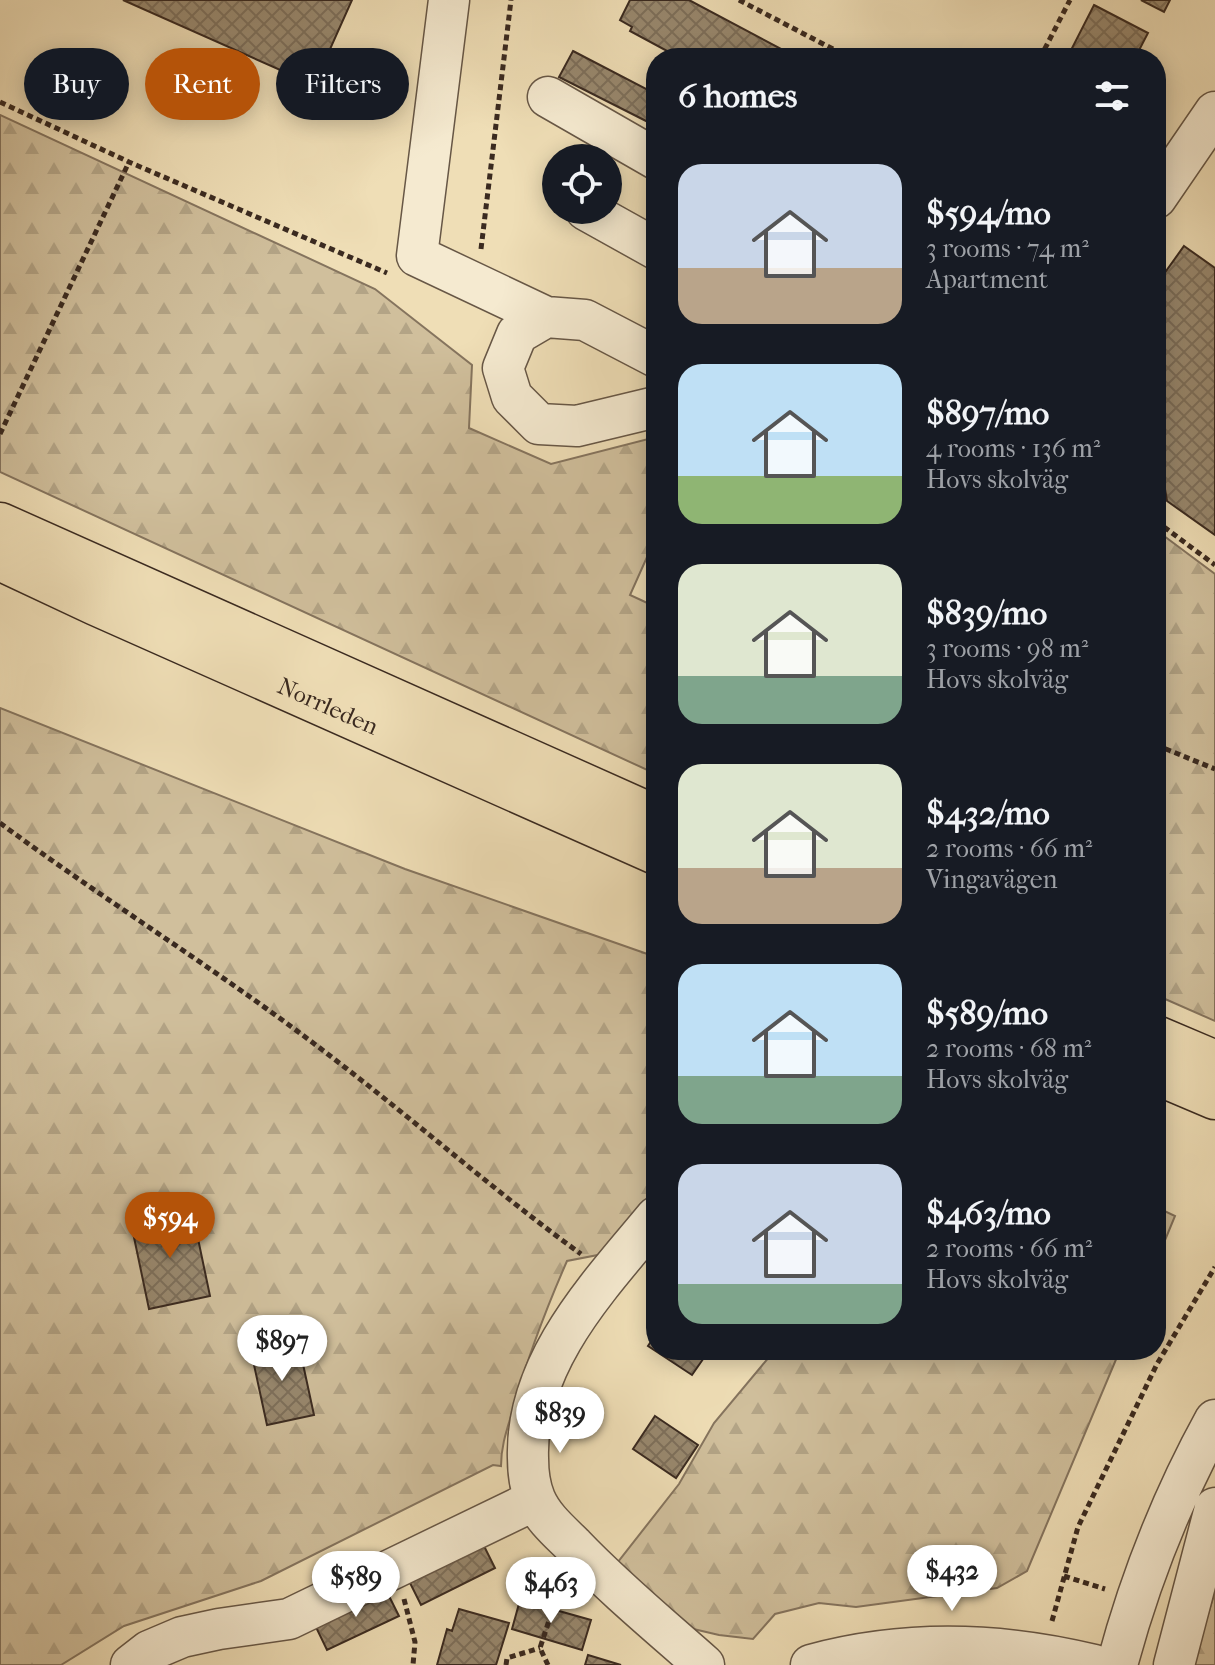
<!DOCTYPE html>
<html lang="en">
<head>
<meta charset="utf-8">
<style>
	body { margin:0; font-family:"IM FELL French Canon",serif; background:#20242c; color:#f1f3f6; height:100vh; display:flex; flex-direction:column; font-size:30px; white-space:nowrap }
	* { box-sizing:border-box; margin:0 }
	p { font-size:26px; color:#9ea1a6 }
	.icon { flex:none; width:44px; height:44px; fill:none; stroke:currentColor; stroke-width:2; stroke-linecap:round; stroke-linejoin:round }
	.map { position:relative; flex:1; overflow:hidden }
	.sheet { position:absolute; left:646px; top:48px; width:520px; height:1312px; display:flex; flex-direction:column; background:#171b24; border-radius:32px; box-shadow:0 4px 20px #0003 }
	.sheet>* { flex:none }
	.hud { position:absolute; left:24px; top:48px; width:502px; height:72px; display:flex; gap:16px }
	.tools { position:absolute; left:542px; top:144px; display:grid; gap:16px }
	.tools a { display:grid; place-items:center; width:80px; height:80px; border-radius:50%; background:#171b24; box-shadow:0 4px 20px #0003; font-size:40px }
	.price { position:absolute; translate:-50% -68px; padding:0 18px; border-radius:28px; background:#fff; color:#222; font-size:26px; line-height:52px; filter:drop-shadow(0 2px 4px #0008) }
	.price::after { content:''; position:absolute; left:50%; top:48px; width:24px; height:18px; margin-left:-12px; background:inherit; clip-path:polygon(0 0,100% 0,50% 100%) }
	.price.on { background:#b45309; color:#fff }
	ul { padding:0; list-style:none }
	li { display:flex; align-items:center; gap:24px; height:200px; padding:0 32px }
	li span { display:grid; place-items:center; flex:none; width:224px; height:160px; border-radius:24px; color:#555 }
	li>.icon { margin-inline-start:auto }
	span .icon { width:96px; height:96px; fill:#fffc; stroke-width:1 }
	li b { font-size:34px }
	h2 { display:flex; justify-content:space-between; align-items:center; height:96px; padding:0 32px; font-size:34px }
	.pill { padding:0 28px; border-radius:36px; background:#171b24; box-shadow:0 4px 20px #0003; font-size:28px; line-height:72px }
	.pill.on { background:#b45309; color:#fff }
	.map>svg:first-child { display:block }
	.forest { fill:url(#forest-firs); stroke:#85745e; stroke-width:2 }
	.building { fill:url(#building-cross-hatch); stroke:#3a2a20; stroke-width:2 }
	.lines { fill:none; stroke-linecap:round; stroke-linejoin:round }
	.minor-casing { stroke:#675746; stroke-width:43 }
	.highway-casing { stroke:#3a2a20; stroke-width:47 }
	.path { stroke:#3a2a20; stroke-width:5; stroke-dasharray:6 4; stroke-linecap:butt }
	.minor { stroke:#f5ead0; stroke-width:40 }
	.highway { stroke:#efdeb6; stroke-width:44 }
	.labels { text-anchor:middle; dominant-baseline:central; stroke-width:6; stroke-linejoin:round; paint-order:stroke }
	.street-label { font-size:24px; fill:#3a2a20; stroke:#f5ead0 }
</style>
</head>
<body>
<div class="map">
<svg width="1215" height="1665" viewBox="0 0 1215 1665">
	<defs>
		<pattern id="forest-firs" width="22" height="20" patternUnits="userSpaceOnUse" patternTransform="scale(2)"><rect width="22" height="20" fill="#d0bf9c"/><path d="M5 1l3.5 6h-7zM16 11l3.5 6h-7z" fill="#b3a486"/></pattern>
		<pattern id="building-cross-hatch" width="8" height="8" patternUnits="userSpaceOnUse" patternTransform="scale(2)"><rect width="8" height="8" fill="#98886e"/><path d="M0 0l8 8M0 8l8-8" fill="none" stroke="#7d6f5a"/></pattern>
	</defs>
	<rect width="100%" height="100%" fill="#efdeb6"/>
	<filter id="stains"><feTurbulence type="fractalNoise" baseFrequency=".0025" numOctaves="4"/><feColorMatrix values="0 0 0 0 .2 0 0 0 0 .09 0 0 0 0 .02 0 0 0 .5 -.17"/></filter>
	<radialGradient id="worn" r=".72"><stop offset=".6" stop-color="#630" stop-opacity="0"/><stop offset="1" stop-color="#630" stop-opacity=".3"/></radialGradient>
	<!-- forest -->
	<path class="forest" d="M0 115 375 289 472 365 469 428 551 464 656 437V537L630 595 656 607V774L0 472Z
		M1156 530 1215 574V1021L1156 995Z
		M0 708 405 869 656 957V1203L608 1253 567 1261C546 1309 528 1356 514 1406 508 1427 501 1444 501 1466L493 1465 261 1581 124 1626 61 1665H0Z
		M1156 1207 1175 1216 1156 1262Z
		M775 1350H1120L1027 1571 997 1588 856 1607 819 1603 775 1614 753 1639 719 1635 685 1627 618 1562 679 1484 714 1423Z
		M1215 1592V1665H1192Z"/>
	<!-- building -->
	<path class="building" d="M123 0H352L314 85Z
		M630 0H689L798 58H680L630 31 632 27 620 20Z
		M1141 0H1170L1164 12Z
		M1094 5 1148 33 1135 58H1067Z
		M573 51 656 94V126L559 77Z
		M1184 246 1215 268V535L1167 501 1156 436V285Z
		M192 1210 210 1296 149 1309 131 1223Z
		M656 1334V1350L708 1352 692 1375 648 1346Z
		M298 1341 314 1415 267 1425 251 1351Z
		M655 1416 698 1445 676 1478 633 1449Z
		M481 1540 495 1568 421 1605 407 1577Z
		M385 1588 399 1616 327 1650 313 1621Z
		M520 1600 591 1620 582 1650 512 1629Z
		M459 1609 509 1623 496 1665H437L447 1629 452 1631Z
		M588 1655 621 1665H585Z"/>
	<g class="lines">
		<defs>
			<path id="minor" d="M449 0 417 256 546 317
				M548 97 656 159
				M1156 198 1215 112
				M586 210 656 249
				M656 357 585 320 546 317 517 334 503 368 512 397 539 424 577 426 656 407
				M656 1217C599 1286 525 1362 528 1458 528 1471 530 1487 535 1499 543 1518 560 1532 574 1546 614 1588 660 1626 704 1665
				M131 1665 149 1651 182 1637 219 1629 289 1619 535 1500
				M811 1665C906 1639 999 1642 1094 1665
				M1117 1665C1140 1579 1172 1498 1215 1420
				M1174 1665 1215 1508"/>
			<g id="highway">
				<path d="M0 525 656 818"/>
				<path id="s1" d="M0 558 96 603 656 852"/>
				<path d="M1156 1038 1215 1063"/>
				<path d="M1156 1072 1215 1097"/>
			</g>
		</defs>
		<!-- minor casing -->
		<use href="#minor" class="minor-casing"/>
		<!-- highway casing -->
		<use href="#highway" class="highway-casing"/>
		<!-- path -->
		<path class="path" d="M739 0 850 58
			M1040 58 1070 0
			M0 102 129 162 387 273
			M481 249 511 0
			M0 434 129 162
			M1156 521 1215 565
			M1156 745 1215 769
			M0 823C111 905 229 977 338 1062 420 1125 497 1193 581 1254
			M1064 1576 1105 1589
			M404 1599 415 1642 413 1665
			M1052 1621 1078 1527 1157 1364 1215 1267
			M506 1665 507 1658 540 1648
			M548 1665 540 1648 562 1581"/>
		<!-- minor -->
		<use href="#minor" class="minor"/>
		<!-- highway -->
		<use href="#highway" class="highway"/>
	</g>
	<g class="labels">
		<!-- street labels -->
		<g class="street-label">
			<text stroke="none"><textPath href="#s1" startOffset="360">Norrleden</textPath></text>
		</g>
	</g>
	<rect width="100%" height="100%" filter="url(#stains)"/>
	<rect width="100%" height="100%" fill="url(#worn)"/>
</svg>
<div class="tools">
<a><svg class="icon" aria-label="locate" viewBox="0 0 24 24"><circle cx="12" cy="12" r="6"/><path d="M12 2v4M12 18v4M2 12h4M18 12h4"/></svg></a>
</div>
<b class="price on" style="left:170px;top:1260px">$594</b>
<b class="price" style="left:282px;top:1383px">$897</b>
<b class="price" style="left:560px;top:1455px">$839</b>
<b class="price" style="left:952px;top:1613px">$432</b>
<b class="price" style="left:356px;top:1619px">$589</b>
<b class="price" style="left:551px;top:1625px">$463</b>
<div class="hud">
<a class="pill">Buy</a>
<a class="pill on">Rent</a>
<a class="pill">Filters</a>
</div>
<section class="sheet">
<h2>6 homes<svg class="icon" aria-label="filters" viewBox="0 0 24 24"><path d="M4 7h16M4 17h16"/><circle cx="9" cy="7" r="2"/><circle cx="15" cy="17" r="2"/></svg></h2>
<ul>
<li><span style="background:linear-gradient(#c9d6e8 65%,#b9a48a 0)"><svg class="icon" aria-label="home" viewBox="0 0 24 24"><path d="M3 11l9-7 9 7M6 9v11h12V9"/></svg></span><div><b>$594/mo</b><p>3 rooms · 74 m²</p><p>Apartment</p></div></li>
<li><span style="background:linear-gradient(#bfe0f5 70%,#8fb573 0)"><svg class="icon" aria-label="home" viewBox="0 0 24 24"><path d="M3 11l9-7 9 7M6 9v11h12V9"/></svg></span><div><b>$897/mo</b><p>4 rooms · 136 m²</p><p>Hovs skolväg</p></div></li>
<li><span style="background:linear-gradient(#dfe7d0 70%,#7fa58c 0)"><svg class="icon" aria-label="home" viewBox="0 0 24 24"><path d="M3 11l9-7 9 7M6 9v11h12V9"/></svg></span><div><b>$839/mo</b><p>3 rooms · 98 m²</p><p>Hovs skolväg</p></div></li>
<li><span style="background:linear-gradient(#dfe7d0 65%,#b9a48a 0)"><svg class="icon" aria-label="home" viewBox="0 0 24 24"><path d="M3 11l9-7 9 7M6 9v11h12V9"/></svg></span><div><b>$432/mo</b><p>2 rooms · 66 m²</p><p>Vingavägen</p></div></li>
<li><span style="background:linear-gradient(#bfe0f5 70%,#7fa58c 0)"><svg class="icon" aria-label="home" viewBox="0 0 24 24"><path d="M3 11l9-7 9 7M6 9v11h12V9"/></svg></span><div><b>$589/mo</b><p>2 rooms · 68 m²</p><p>Hovs skolväg</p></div></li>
<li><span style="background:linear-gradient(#c9d6e8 75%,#7fa58c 0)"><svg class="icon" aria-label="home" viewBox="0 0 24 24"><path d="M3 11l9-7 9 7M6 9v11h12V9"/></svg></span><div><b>$463/mo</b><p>2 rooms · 66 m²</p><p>Hovs skolväg</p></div></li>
</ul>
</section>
</div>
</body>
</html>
